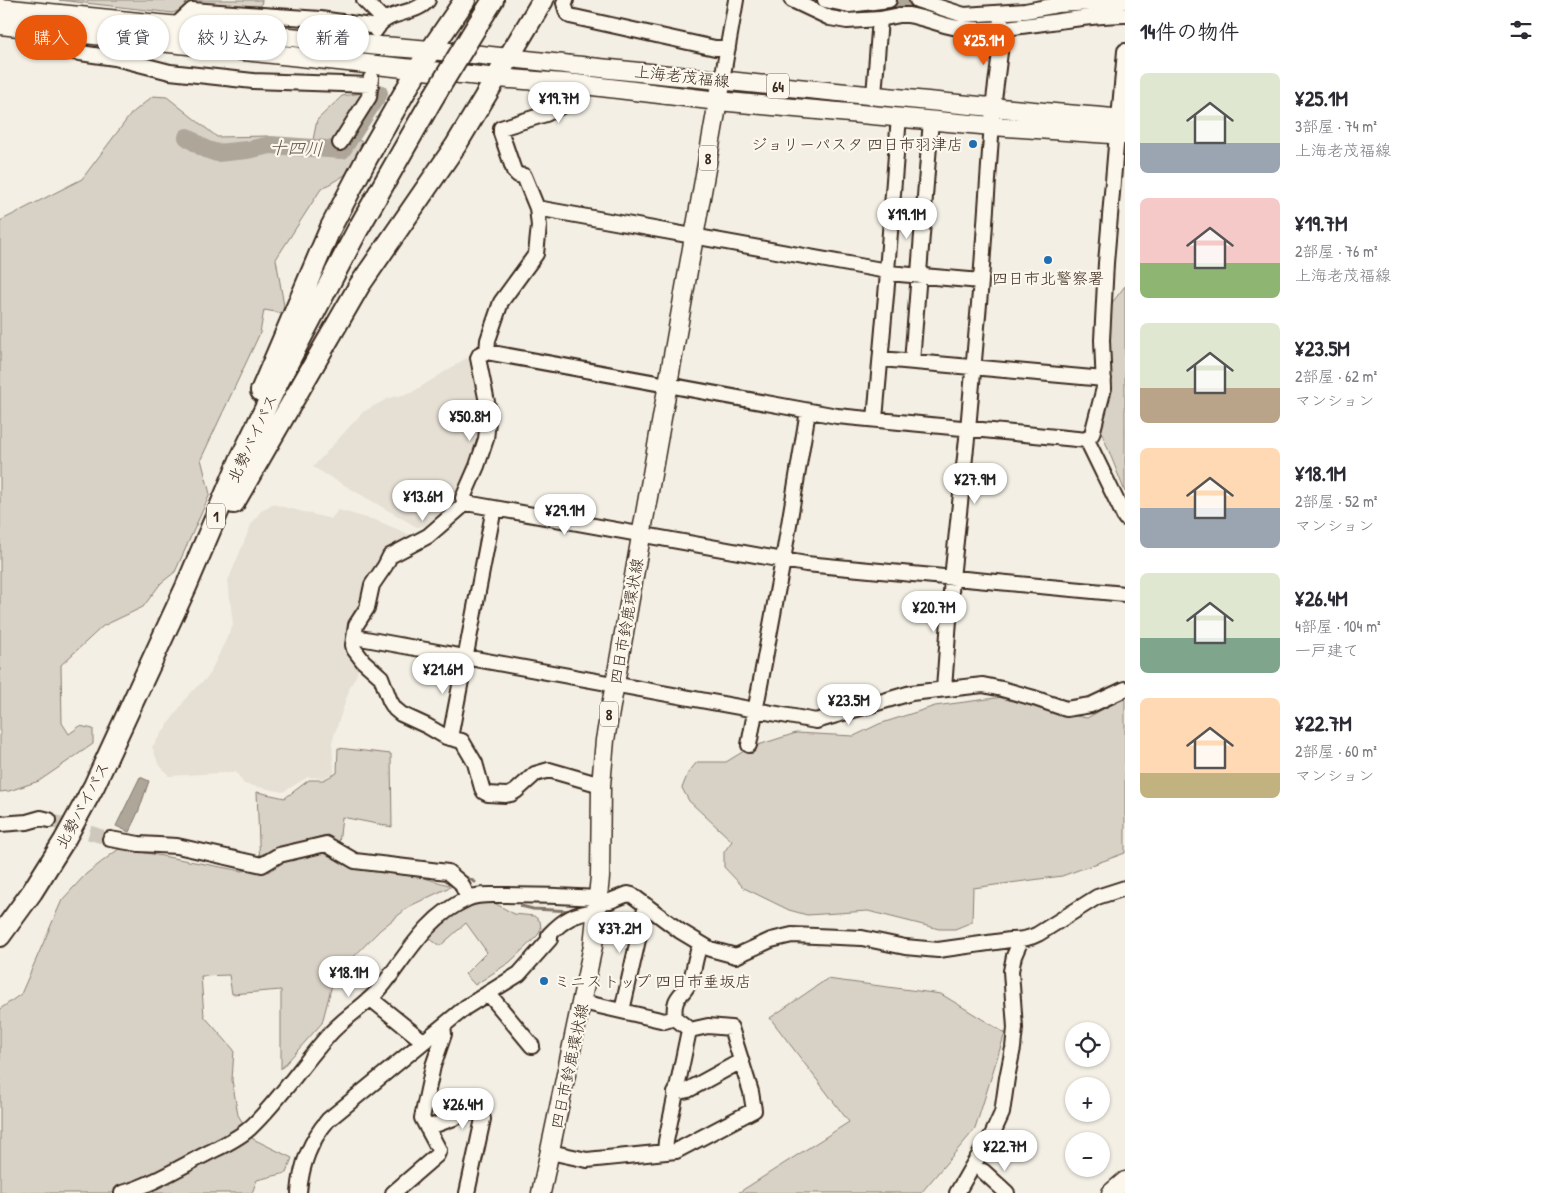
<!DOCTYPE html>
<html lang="ja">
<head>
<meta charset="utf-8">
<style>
	body { margin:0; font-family:"Patrick Hand","Klee One",sans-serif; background:#f7f7f7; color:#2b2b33; height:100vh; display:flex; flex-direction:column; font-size:19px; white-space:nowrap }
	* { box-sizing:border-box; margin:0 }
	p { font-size:16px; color:#7c7c81 }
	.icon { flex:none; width:28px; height:28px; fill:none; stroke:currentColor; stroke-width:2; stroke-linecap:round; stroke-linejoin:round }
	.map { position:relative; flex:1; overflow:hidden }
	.drawer { display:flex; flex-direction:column; background:#fff; width:425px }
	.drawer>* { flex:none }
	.top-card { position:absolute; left:15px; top:15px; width:475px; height:45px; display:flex; gap:10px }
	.tools { position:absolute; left:1065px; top:1022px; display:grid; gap:10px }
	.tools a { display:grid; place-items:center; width:45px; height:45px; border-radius:50%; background:#fff; box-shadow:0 1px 4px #0004; font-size:25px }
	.price { position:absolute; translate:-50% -42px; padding:0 11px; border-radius:18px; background:#fff; color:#222; font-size:16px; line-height:32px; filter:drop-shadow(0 1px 2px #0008) }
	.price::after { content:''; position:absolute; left:50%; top:30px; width:15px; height:11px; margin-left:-8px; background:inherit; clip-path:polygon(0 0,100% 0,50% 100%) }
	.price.on { background:#ea580c; color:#fff }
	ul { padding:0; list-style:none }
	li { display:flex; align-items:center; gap:15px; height:125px; padding:0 15px }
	li span { display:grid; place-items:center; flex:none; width:140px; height:100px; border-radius:8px; color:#555 }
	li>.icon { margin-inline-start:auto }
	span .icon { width:60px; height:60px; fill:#fffc; stroke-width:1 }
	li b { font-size:21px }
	h2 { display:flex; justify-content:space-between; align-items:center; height:60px; padding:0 15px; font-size:21px }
	.chip { padding:0 18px; border-radius:22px; background:#fff; box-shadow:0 1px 4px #0004; font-size:18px; line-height:45px }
	.chip.on { background:#ea580c; color:#fff }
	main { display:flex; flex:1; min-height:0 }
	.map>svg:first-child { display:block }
	.built { fill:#e5dfd4 }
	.green { fill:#d8d1c6; stroke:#8a7e72 }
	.water { fill:#afa69a; stroke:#817468 }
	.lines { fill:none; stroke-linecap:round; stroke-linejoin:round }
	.stream { stroke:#817468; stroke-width:3 }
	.river { stroke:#afa69a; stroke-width:18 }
	.minor-tunnel { stroke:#cec8bc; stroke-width:14; stroke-dasharray:14 7; stroke-linecap:butt }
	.minor-casing { stroke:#3b2a1e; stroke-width:18 }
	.major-casing { stroke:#3b2a1e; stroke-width:21 }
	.highway-casing { stroke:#3b2a1e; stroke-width:24 }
	.minor { stroke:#fbf7ec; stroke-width:14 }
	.major { stroke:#fbf7ec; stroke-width:18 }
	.highway { stroke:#fbf7ec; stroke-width:20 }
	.highway-bridge-casing { stroke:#3b2a1e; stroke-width:24; stroke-linecap:butt }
	.highway-bridge { stroke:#fbf7ec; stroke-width:20 }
	.poi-dot { fill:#1f6fb2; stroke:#fbf7ec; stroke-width:2 }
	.labels { text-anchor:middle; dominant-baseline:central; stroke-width:4.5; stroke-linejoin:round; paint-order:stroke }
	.shield { fill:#fbf7ec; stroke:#75685c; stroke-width:1 }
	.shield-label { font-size:15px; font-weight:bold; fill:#3b2a1e }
	.street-label { font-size:16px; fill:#3b2a1e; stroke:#fbf7ec }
	.poi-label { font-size:16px; fill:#3b2a1e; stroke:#fbf7ec; text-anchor:end }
	.water-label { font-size:18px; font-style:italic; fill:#645549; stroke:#fbf7ec }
</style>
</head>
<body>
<main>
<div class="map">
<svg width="1125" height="1193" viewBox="0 0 1125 1193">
	<rect width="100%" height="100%" fill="#f3efe4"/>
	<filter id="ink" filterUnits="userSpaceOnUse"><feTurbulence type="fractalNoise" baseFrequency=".02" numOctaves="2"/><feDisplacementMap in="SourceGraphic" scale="10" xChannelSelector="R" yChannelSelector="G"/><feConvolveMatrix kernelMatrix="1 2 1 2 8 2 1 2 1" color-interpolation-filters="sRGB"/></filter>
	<g filter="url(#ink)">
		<!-- built -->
		<path class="built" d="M474 356 486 409 483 440 460 497 425 526 417 527 313 467 363 412 389 398 411 393 465 359Z
			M272 504 331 519 338 510 378 521 413 536 391 549 355 625 360 662 356 676 350 687 332 742 334 773 323 778 308 777 283 792 244 784 236 772 169 776 158 763 152 747 190 693 208 677 233 625 228 581 251 525 260 512Z"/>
		<!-- green -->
		<path class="green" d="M59 0H262L261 6 191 5 173 13Z
			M376 91 355 139 363 142 345 175 321 189 276 259 284 306 282 313 264 310 260 333 201 459 210 494 175 572 161 583 143 607 103 626 61 665 62 723 69 734 80 726 93 729V744L39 781 9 791 0 792V221L82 179 131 114 153 96 167 97 217 137 269 136 273 141 300 147 313 140 317 120 342 96Z
			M1125 286V492L1101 431 1107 384 1108 308Z
			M1018 695 1059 713 1087 718 1123 698 1125 700V853L1062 876 973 888 972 922 955 929H939L868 911 807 915 789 910 744 888 724 867V852L732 841 689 801 682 788 688 773 697 762H726L749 748 796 733 854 736 879 724 935 706Z
			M338 748 391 754 392 827 342 817 338 853 452 886 410 906 380 930 334 977 322 1023 281 1069V990L232 994 229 975 201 976 204 1016 234 1050 232 1080 238 1115 253 1139 292 1158 286 1173 257 1180 252 1193H0V1009L21 994 62 900 86 874 120 848 242 871 260 868 257 792 285 798 309 780H323L337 773Z
			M482 896 514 914 534 916 540 921 541 928 538 935 510 962 475 985 465 974 487 952 466 923 440 946 427 937 451 915 468 907Z
			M827 979 941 994 1005 1033 975 1129 921 1193H738L849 1122 770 1018Z"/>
		<!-- water -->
		<path class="water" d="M140 777 149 781 139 810 129 832 116 826Z"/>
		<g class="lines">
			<!-- stream -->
			<path class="stream" d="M312 840 327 836 340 845
				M252 856 257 857 273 852
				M458 873 475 882
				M521 906 533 909 572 911"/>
			<!-- river -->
			<path class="river" d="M804 0 835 11 850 14 910 7 943 14 963 23H971L1007 21 1061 13 1093 11
				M187 137 205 149 217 153 247 150 271 145 342 150 379 93"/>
			<!-- minor-tunnel -->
			<path class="minor-tunnel" d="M323 71 329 27
				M49 820 110 839"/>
			<defs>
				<path id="minor" d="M364 0 384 20
					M566 0 564 3 567 13 570 16 715 48H728
					M792 0 830 18 847 21 880 19 874 95
					M825 0 849 5 889 0
					M917 0 964 15 1025 11 1058 5 1125 1
					M880 19 900 15H908C928 18 948 29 968 29 1021 31 1072 15 1125 15
					M175 26 192 10 320 19 378 27
					M20 27 31 46 115 58 170 72 253 81 371 85
					M376 30C385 10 415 16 428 0
					M722 80 736 0
					M1119 119 1125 51
					M340 143 369 97 371 78
					M537 208 887 271 888 273 981 281
					M887 271 899 116
					M487 352 488 340 501 302 536 254 539 226 537 208 524 176 518 175 514 171 501 133V128L546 114 571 101 576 84
					M881 359 1104 379
					M912 362 931 120
					M875 419 888 273
					M1087 440 837 416 487 352 480 354 478 358 489 412 486 439 477 466 463 498 466 503 806 564 1125 594
					M1087 440 1092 434 1104 388 1102 340 1106 263 1117 134
					M1087 440 1125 518
					M466 503 428 536 390 556 385 566 372 585 367 608 356 625 353 645 354 649 363 661 381 677 390 701 395 709 401 714 427 726 446 737 462 741 475 763 482 788 484 792 488 794 506 795 511 794 516 791 535 774 549 770 601 785
					M355 637 816 721 911 693 983 685 1002 689 1034 698 1066 709 1091 705 1125 689
					M944 689 952 578 968 429 981 281 993 108 1000 52 1001 13
					M450 738 494 508
					M749 745 783 560 808 411
					M0 824 27 822 41 818 49 820
					M110 839 139 844 177 846 262 865 279 855 326 844 355 861 448 872 461 883 468 898
					M598 902 610 901 628 894 632 895 680 931 710 949 736 956 771 940 792 935 862 938 905 947 938 950 1010 940C1020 940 1029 939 1038 934L1097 897 1125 888
					M488 993 532 1046
					M371 999 423 1041
					M582 1002 665 1021 675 1018C672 994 684 997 691 979 695 967 695 955 701 944
					M622 1011 644 913 647 906
					M675 1093 688 1090 741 1061
					M427 1128 473 1111 484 1105
					M550 1152 587 1160 676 1151 754 1110 751 1092 731 1028 708 1026 690 1030 675 1018
					M665 1152 666 1141 688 1035 690 1030
					M983 1171 1007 1193
					M122 1193C150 1186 182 1166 208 1153 222 1146 238 1139 250 1128 280 1100 301 1066 328 1036 345 1016 368 1005 384 984 408 953 428 916 467 899 477 894 489 895 500 895 533 895 566 896 599 898
					M299 1193C301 1165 310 1141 328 1120L466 1007 519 974 550 939 549 935C564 919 575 913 598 911
					M393 1193 437 1155 439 1150 422 1118 433 1066 444 1034 443 1026
					M467 1193 483 1119 478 1109
					M957 1193 973 1165 992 1135 1002 1113 1007 1078 1013 1048 1015 1028 1011 971 1014 956 1021 940"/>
				<path id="major" d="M0 8 380 46C457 51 533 61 610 69 781 86 953 105 1125 119
					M0 25 498 78 576 84 718 101 992 126 1125 135
					M541 1193 593 946 600 877 601 785 605 740 720 90
					M1111 1193 1125 1181"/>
				<path id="highway" d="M478 24 493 0
					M261 391 331 227 367 158 418 69 465 0
					M234 503 359 286 456 145 543 0
					M0 936 32 892 64 841 94 786 186 587 240 460 281 376 357 231 434 96"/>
			</defs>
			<!-- minor casing -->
			<use href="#minor" class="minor-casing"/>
			<!-- major casing -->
			<use href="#major" class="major-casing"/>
			<!-- highway casing -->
			<use href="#highway" class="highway-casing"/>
			<!-- minor -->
			<use href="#minor" class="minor"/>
			<!-- major -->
			<use href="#major" class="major"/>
			<!-- highway -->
			<use href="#highway" class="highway"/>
			<defs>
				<path id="highway-bridge" d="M434 96 478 24"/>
			</defs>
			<!-- highway-bridge casing -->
			<use href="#highway-bridge" class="highway-bridge-casing"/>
			<!-- highway-bridge -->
			<use href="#highway-bridge" class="highway-bridge"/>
		</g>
	</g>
	<!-- markers -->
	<g class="poi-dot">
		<circle cx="973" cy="144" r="5"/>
		<circle cx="1048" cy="260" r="5"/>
		<circle cx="544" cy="981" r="5"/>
	</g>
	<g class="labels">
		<!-- shield labels -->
		<g class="shield">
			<rect x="767" y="73.5" width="22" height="25" rx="4"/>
			<rect x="699" y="145.5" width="18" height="25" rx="4"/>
			<rect x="207" y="503.5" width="18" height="25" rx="4"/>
			<rect x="600" y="701.5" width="18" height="25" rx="4"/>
		</g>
		<g class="shield-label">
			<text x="778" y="86">64</text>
			<text x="708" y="158">8</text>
			<text x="216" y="516">1</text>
			<text x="609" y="714">8</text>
		</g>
		<!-- street labels -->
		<g class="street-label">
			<text transform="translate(682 76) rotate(6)">上海老茂福線</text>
			<text transform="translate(252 438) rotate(-65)">北勢バイパス</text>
			<text transform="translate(626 621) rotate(-80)">四日市鈴鹿環状線</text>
			<text transform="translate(82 805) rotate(-62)">北勢バイパス</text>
			<text transform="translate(569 1066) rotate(-78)">四日市鈴鹿環状線</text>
		</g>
		<!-- poi labels -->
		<g class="poi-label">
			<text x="963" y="144">ジョリーパスタ 四日市羽津店</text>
			<text x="1048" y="278" text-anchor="middle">四日市北警察署</text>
			<text x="554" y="981" text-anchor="start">ミニストップ 四日市垂坂店</text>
		</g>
		<!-- water labels -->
		<g class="water-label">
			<text transform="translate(296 148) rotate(2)">十四川</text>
		</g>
	</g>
</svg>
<div class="tools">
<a><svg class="icon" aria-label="locate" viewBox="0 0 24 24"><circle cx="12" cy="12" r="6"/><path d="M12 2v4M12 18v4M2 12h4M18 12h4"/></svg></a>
<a>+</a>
<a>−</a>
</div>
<b class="price on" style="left:984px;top:66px">¥25.1M</b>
<b class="price" style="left:559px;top:124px">¥19.7M</b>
<b class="price" style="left:907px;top:240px">¥19.1M</b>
<b class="price" style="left:470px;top:442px">¥50.8M</b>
<b class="price" style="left:975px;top:505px">¥27.9M</b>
<b class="price" style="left:423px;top:522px">¥13.6M</b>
<b class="price" style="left:565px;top:536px">¥29.1M</b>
<b class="price" style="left:934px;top:633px">¥20.7M</b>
<b class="price" style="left:443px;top:695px">¥21.6M</b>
<b class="price" style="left:849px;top:726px">¥23.5M</b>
<b class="price" style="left:620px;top:954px">¥37.2M</b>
<b class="price" style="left:349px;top:998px">¥18.1M</b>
<b class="price" style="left:463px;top:1130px">¥26.4M</b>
<b class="price" style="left:1005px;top:1172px">¥22.7M</b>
<div class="top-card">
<a class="chip on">購入</a>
<a class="chip">賃貸</a>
<a class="chip">絞り込み</a>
<a class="chip">新着</a>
</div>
</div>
<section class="drawer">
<h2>14件の物件<svg class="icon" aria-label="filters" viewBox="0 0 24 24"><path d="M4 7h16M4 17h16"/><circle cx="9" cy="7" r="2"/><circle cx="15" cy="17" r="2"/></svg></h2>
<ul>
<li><span style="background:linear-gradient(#dfe7d0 70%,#9aa5b1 0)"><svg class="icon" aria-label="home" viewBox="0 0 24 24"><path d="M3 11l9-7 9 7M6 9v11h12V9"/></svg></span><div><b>¥25.1M</b><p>3部屋 · 74 m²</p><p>上海老茂福線</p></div></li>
<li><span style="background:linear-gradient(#f6c9c9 65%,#8fb573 0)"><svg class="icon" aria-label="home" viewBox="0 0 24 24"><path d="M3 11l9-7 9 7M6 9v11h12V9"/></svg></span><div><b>¥19.7M</b><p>2部屋 · 76 m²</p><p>上海老茂福線</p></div></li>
<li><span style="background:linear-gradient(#dfe7d0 65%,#b9a48a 0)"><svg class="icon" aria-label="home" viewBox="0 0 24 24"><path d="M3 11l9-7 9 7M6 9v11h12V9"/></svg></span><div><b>¥23.5M</b><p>2部屋 · 62 m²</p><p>マンション</p></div></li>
<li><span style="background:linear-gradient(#ffd9b3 60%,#9aa5b1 0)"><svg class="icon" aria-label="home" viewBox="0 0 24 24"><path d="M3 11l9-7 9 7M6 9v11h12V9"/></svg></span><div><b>¥18.1M</b><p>2部屋 · 52 m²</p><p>マンション</p></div></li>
<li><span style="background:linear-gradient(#dfe7d0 65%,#7fa58c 0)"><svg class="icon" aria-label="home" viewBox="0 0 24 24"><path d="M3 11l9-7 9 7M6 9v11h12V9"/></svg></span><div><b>¥26.4M</b><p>4部屋 · 104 m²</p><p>一戸建て</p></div></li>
<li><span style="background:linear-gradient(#ffd9b3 75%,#c2b280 0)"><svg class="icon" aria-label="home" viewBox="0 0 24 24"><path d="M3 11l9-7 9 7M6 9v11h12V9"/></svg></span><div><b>¥22.7M</b><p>2部屋 · 60 m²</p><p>マンション</p></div></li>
</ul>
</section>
</main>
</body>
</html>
